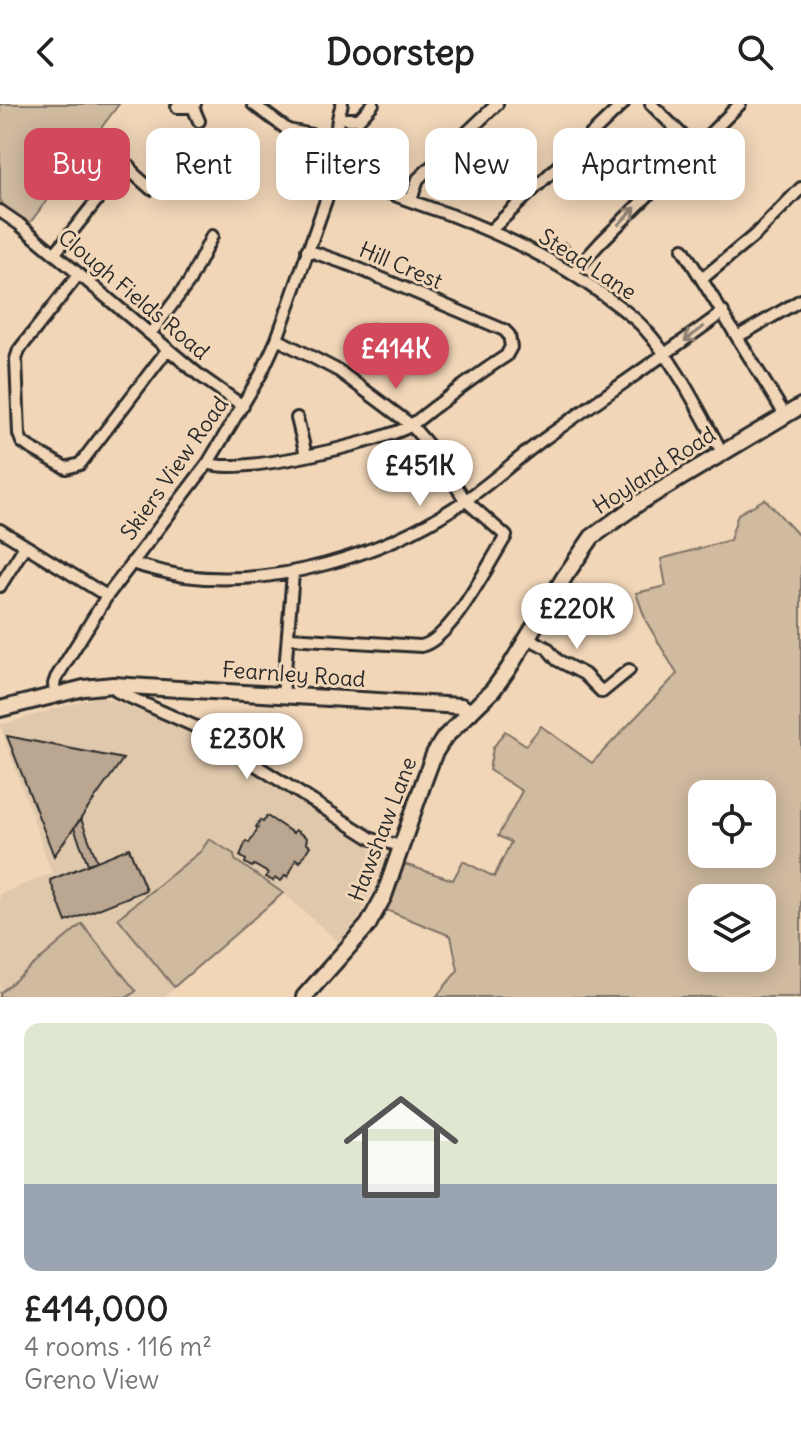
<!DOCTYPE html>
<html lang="en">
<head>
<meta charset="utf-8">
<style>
	body { margin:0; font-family:Delius,sans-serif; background:#f2f2f2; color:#222; height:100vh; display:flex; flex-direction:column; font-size:30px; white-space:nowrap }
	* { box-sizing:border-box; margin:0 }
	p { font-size:26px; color:#767676 }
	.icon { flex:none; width:44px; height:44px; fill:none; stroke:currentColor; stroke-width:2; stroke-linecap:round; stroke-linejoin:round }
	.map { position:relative; height:893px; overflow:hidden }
	.side { display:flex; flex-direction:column; background:#fff; flex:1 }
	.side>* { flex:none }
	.guide { position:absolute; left:24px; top:24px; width:754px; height:72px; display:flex; gap:16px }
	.buttons { position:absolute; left:688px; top:676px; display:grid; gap:16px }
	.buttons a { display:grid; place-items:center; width:88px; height:88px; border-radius:16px; background:#fff; box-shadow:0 4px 20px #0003; font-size:40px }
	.price { position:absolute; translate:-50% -68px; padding:0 18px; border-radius:28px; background:#fff; color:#222; font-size:26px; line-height:52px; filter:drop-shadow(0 2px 4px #0008) }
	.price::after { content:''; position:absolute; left:50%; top:48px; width:24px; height:18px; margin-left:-12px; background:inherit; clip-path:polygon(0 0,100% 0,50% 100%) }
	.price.selected { background:#d1495b; color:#fff }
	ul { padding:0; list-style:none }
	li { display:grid; align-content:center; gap:16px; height:424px; padding:0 24px }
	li+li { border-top:2px solid #e0e0e0 }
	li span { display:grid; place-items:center; height:248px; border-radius:16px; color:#555 }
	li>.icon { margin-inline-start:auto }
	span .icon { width:144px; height:144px; fill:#fffc; stroke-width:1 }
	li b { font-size:34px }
	.tag { padding:0 28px; border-radius:16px; background:#fff; box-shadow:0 4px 20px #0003; font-size:28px; line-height:72px }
	.tag.selected { background:#d1495b; color:#fff }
	header { display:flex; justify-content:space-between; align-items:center; height:104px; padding:0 24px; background:#fff; font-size:36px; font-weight:700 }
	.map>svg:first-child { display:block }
	.built { fill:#e0c8ac }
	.green { fill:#d0baa0; stroke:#7e7266; stroke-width:2; fill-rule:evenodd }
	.building { fill:#baa691; stroke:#2b2b2b; stroke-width:2 }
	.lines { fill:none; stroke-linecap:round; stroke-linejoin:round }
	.street-casing { stroke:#2b2b2b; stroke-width:16 }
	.secondary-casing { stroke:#2b2b2b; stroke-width:20 }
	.street { stroke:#f1d6b8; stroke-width:10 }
	.secondary { stroke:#f1d6b8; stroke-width:14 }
	.oneway { stroke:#8e8072 }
	.labels { text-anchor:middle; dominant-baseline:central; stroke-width:6; stroke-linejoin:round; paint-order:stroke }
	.street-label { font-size:22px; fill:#2b2b2b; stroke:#f1d6b8 }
</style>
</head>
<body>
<header><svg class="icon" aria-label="back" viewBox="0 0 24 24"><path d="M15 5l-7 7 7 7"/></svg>Doorstep<svg class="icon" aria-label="search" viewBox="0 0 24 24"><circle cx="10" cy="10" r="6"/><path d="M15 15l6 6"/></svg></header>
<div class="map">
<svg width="801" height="893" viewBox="0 0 801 893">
	<rect width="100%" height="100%" fill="#f1d6b8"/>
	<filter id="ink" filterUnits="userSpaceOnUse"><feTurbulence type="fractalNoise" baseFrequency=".0125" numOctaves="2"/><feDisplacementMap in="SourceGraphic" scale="16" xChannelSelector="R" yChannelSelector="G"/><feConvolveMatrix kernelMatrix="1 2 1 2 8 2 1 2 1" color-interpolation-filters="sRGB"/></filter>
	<g filter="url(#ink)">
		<!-- built -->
		<path class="built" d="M100 592 186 625 385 754 360 812 339 838 283 789 164 893H0V790L52 769 0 621Z"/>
		<!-- green -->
		<path class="green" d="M0 0H119L29 120 3 101 0 95Z
			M765 395 801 434V893H436L458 866 451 832 381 804 398 758 453 776 463 757 494 773 511 738 498 732 522 687 489 666 493 644 505 627 526 641 541 622 592 659 677 570 646 517 636 489 666 482 661 455 730 436 738 410ZM702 690H762V750H702ZM702 794H762V854H702Z
			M209 735 234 750 235 756 283 789 174 883 118 814 201 747Z
			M82 820 136 887 128 893H0V889Z"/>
		<!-- building -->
		<path class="building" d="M564 138 580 152 572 160 556 146Z
			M372 219 392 224 387 237 384 236 383 239 375 236 376 229 369 226Z
			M7 632 123 655 54 752Z
			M267 712 293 729 295 726 307 734 306 739 310 742 300 758 296 755 288 773 285 771 281 777 275 774 273 777 266 773 268 769 254 761 252 763 245 759 246 756 240 752 246 737 249 739 258 724 256 723 260 716 263 718Z
			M81 715 97 757 88 760 74 724Z
			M129 744 146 786 66 818 50 776Z"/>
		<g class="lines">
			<defs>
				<path id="street" d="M195 0 193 3 199 17
					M253 0 288 26 337 36
					M342 0C336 17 332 50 345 65 359 81 428 103 451 111 506 133 553 154 602 190 616 200 632 211 644 224 676 259 699 307 722 348
					M651 0 695 44
					M177 3H193
					M346 15H359L373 0
					M411 96 418 75 497 0
					M0 107 19 120 199 271 243 302
					M490 127 623 0
					M683 145 785 311
					M55 149 113 76 130 62 134 70 151 85
					M573 169 600 139 740 0
					M79 170 19 246 16 255 19 330 22 338 29 343 66 364 80 360 168 245
					M703 174 755 131 801 84
					M150 230 189 178 212 132
					M737 233 801 196
					M277 235 339 267 411 321 436 350 465 396 506 432C489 459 451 536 421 542L289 534
					M297 314 306 351
					M208 359C238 372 374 339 406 324 416 319 426 309 436 302 459 285 482 267 506 252L511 243 509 231 504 226 350 161 307 146
					M0 426 107 492
					M132 458 138 461C153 465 170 470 185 472 275 484 382 451 457 402 488 382 515 356 544 335 603 292 664 252 723 208
					M0 482 25 442
					M526 533 547 544 557 556 584 570 602 588 629 566
					M113 581 118 588 194 622 372 735 402 742
					M55 590 54 580 56 574 107 492 208 359 261 270 277 235 337 65 342 60
					M283 591 293 469"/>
				<path id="secondary" d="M0 605 84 584 113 581 461 602 471 608
					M304 893 368 821 384 792 424 677 434 650 444 634 493 586 509 564 565 472 592 433 639 399 801 302"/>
			</defs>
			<!-- street casing -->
			<use href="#street" class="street-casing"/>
			<!-- secondary casing -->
			<use href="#secondary" class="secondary-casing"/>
			<!-- street -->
			<use href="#street" class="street"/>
			<!-- secondary -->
			<use href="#secondary" class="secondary"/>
		</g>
		<!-- one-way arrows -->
		<defs><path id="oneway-shaft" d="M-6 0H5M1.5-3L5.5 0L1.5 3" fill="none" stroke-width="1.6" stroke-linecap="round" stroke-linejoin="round" transform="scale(2)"/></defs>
		<g class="oneway">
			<use href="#oneway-shaft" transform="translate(627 112) rotate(-45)"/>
			<use href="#oneway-shaft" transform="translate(694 230) rotate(143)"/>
		</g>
	</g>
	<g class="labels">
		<!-- street labels -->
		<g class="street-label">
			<text transform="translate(588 160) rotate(33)">Stead Lane</text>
			<text transform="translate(401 161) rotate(23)">Hill Crest</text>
			<text transform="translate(134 190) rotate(40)">Clough Fields Road</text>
			<text transform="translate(174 364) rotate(-55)">Skiers View Road</text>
			<text transform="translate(654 366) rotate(-33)">Hoyland Road</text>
			<text transform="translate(294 570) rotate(4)">Fearnley Road</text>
			<text transform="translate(382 725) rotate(-69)">Hawshaw Lane</text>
		</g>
	</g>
</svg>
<div class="buttons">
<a><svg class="icon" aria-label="locate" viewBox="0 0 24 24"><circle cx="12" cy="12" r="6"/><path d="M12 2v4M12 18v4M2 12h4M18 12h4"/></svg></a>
<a><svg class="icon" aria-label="layers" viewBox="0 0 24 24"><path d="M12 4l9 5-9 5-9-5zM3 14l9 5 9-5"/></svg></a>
</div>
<b class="price selected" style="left:396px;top:287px">£414K</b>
<b class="price" style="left:420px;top:404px">£451K</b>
<b class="price" style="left:577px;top:547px">£220K</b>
<b class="price" style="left:247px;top:677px">£230K</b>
<div class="guide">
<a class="tag selected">Buy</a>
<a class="tag">Rent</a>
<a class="tag">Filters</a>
<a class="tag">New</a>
<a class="tag">Apartment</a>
</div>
</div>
<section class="side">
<ul>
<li><span style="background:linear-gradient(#dfe7d0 65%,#9aa5b1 0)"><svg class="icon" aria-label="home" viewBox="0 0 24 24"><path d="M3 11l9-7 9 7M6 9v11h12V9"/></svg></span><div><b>£414,000</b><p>4 rooms · 116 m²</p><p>Greno View</p></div></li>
</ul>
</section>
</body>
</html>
